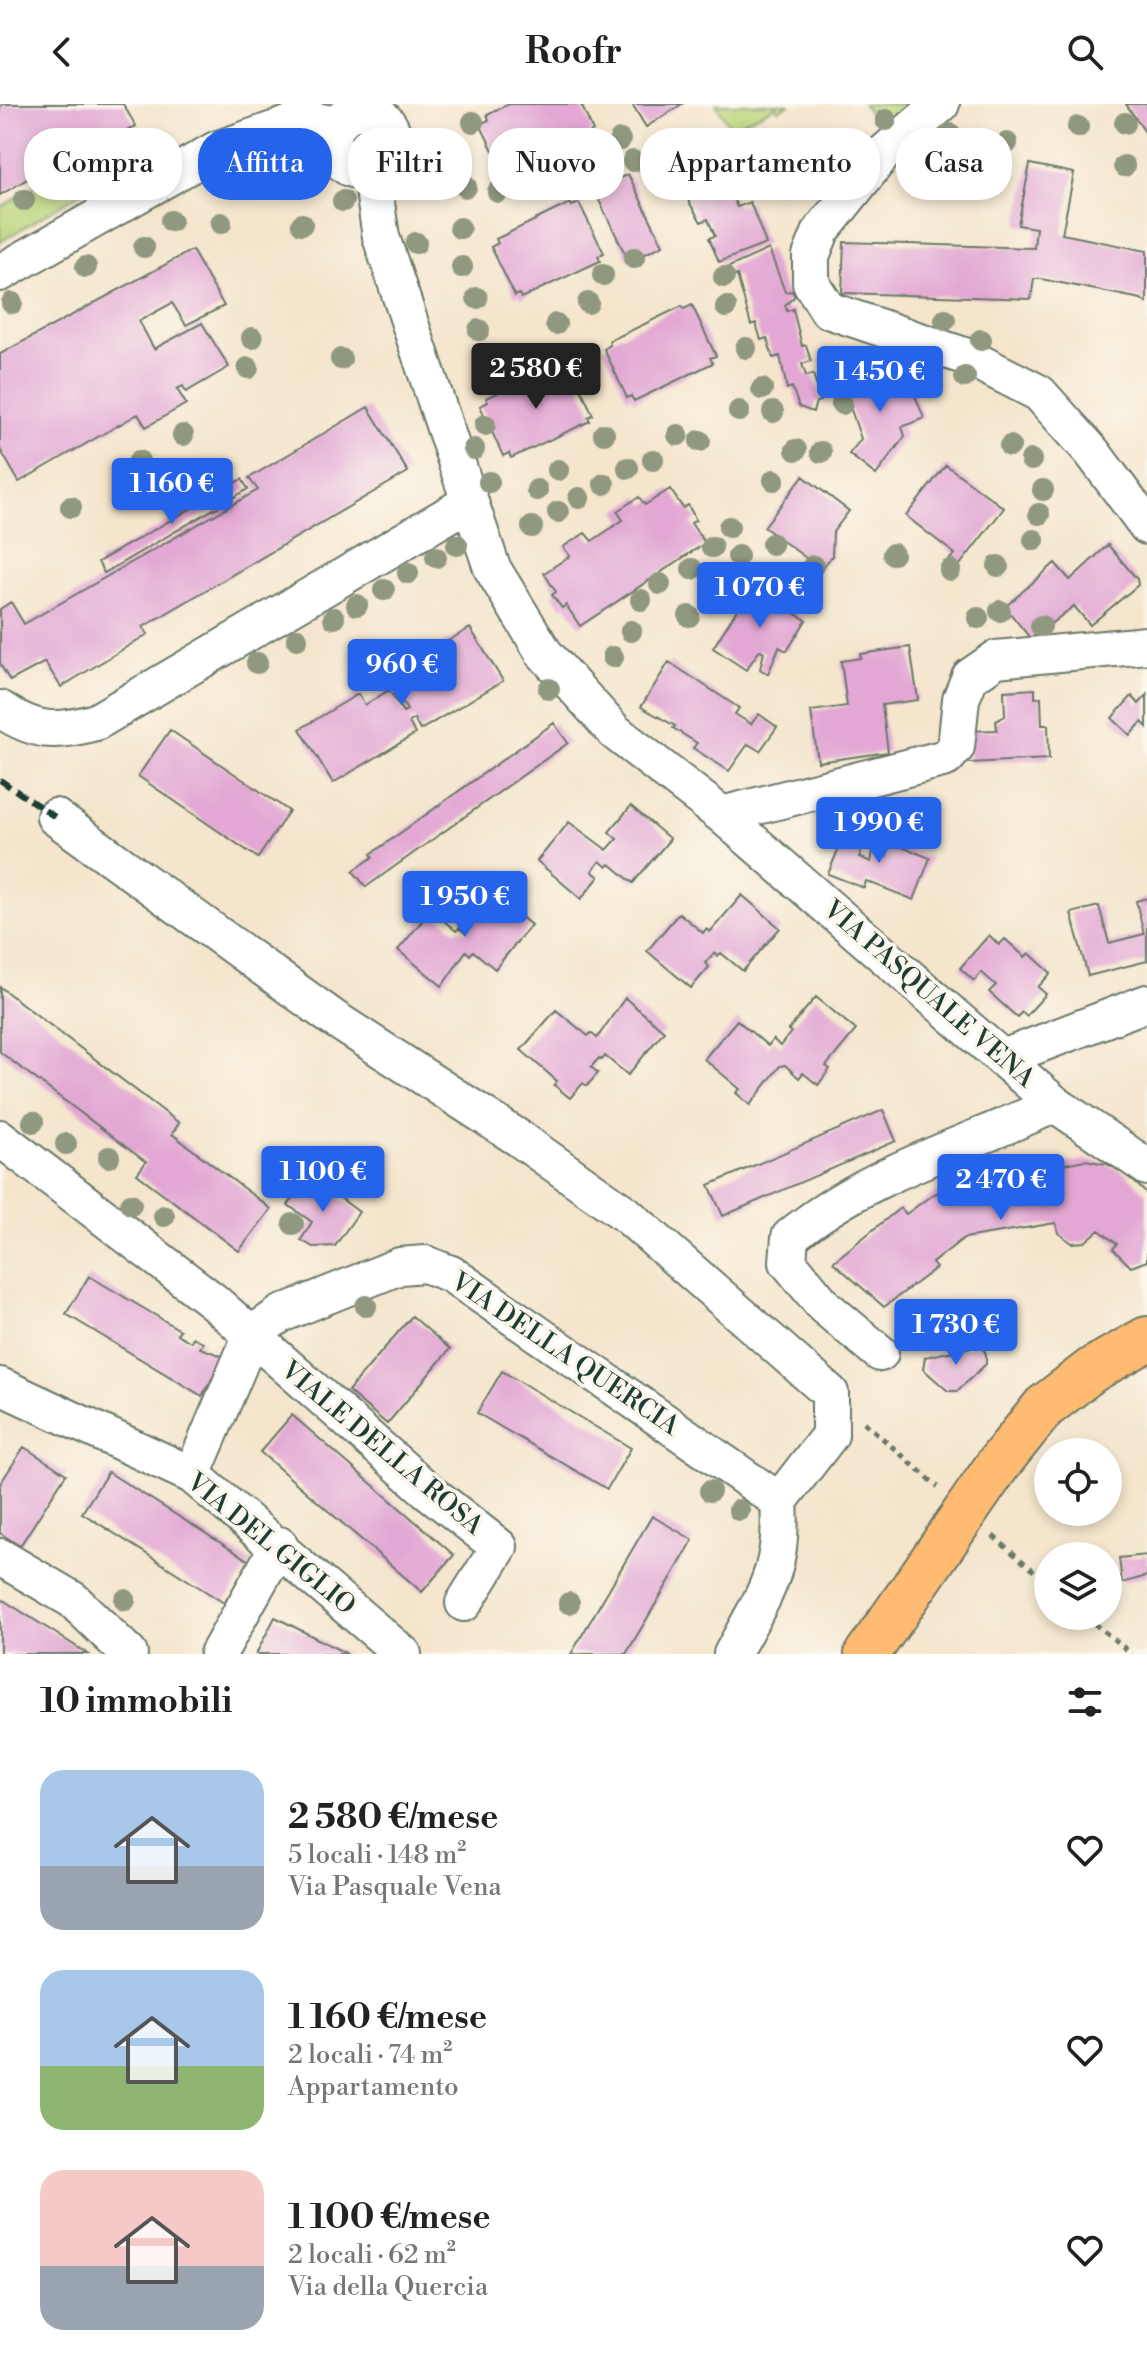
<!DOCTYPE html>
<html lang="it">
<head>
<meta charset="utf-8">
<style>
	body { margin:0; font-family:"Libre Bodoni",serif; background:#f2f2f2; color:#222; height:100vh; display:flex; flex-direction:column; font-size:30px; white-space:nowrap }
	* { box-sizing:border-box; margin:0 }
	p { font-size:26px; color:#767676 }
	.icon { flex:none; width:44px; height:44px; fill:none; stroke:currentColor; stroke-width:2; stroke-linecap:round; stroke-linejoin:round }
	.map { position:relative; height:1550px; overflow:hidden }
	.panel { display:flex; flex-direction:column; background:#fff; flex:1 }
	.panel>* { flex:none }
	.banner { position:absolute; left:24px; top:24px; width:1100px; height:72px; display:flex; gap:16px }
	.buttons { position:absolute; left:1034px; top:1334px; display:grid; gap:16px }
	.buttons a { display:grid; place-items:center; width:88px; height:88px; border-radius:50%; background:#fff; box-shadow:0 4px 12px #0003; font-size:40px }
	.price { position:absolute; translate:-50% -68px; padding:0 18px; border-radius:8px; background:#2563eb; color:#fff; font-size:26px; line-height:52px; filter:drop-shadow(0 2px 4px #0008) }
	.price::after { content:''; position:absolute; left:50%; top:48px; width:24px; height:18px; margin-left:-12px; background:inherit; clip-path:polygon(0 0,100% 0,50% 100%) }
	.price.current { background:#222; color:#fff }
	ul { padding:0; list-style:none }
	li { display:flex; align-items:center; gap:24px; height:200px; padding:0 40px }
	li span { display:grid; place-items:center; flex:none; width:224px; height:160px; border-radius:24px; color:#555 }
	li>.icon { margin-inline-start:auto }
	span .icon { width:96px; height:96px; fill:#fffc; stroke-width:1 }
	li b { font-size:34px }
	h2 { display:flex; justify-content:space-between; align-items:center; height:96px; padding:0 40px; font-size:34px }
	.pill { padding:0 28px; border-radius:32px; background:#fff; box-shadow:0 4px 12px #0003; font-size:28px; line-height:72px }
	.pill.current { background:#2563eb; color:#fff }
	header { display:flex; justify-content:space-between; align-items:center; height:104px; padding:0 40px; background:#fff; font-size:36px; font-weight:600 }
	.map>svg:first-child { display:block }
	.green { fill:#b9d479; stroke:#6c8856; stroke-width:2 }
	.building { fill:#e2a7d4 }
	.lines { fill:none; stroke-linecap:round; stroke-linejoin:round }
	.minor-casing { stroke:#6a7869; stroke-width:40 }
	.major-casing { stroke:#6a7869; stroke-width:48 }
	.path { stroke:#6a7869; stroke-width:5; stroke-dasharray:6 6; stroke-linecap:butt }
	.minor { stroke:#fff; stroke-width:36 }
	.major { stroke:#febb71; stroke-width:44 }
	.rail { stroke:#1f3d34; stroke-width:6; stroke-dasharray:12 6; stroke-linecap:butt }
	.major-bridge-casing { stroke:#6a7869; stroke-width:48; stroke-linecap:butt }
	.major-bridge { stroke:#febb71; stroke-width:44 }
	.tree { fill:#909980 }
	.labels { text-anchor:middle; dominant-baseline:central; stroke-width:7; stroke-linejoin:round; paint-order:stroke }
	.street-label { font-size:26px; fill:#1f3d34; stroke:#fbf7ec }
</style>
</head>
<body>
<header><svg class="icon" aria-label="back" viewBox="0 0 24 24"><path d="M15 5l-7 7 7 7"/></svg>Roofr<svg class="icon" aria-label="search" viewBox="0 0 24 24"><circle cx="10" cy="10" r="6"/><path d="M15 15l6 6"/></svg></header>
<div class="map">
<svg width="1147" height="1550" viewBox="0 0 1147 1550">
	<rect width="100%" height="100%" fill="#fbf7ec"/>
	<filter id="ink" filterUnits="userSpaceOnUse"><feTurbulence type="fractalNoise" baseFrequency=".0125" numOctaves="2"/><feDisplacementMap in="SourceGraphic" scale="16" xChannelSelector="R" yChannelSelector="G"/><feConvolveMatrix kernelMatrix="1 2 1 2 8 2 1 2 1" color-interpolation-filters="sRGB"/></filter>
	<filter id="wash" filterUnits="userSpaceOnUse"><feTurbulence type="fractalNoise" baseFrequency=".006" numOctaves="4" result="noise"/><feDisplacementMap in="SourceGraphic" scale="32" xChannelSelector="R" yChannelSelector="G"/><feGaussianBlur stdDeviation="1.8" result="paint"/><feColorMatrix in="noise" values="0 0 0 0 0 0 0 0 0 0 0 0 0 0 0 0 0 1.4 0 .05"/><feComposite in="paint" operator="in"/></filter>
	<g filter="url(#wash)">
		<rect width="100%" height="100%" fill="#f4e5cc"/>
		<!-- green -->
		<path class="green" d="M716 0H790L778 6 776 2 731 24Z
			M863 0H919L893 41Z
			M136 27 151 46 0 138V104L103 38 107 45Z"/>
		<g id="blocks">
			<!-- building -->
			<path class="building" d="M4 0H123L136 22 107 38 104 30 0 91V2Z
				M509 0H581L593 27 588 30 590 34 512 71 509 66 504 69 480 20 489 16 487 10Z
				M632 0H682L646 23Z
				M1126 0H1147V31Z
				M715 50 724 70 732 75 729 85 737 103 750 98 766 140 719 158 709 134 715 132 708 115 701 118 682 86 688 84 682 69 698 63 696 57Z
				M1030 60 1074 69 1062 130 1147 147V199L1141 195 1041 175H1034L1031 195 842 189 844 138 1034 144 1036 124 1018 121Z
				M628 70 663 141 629 158 594 86Z
				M570 99 572 102 579 99 604 149 598 152 600 157 521 194 519 190 515 192 491 143 498 139 496 135Z
				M769 145 785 188 792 187 795 192 785 201 787 207 793 205 802 242 806 241 811 257 802 260 806 272 813 270 821 297 816 298 813 308 799 303 792 283 787 285 780 252 773 254 767 234 761 236 756 219 751 221 737 171 732 173 729 163Z
				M192 146 224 202 186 221 172 199 139 217 154 245 202 219 229 263 186 288 183 282 177 285 186 300 146 323 138 310 19 378 0 345V250Z
				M692 201 716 252 710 254 713 259 634 297 631 292 627 294 604 245 610 241 609 237 682 202 684 205Z
				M559 261 561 265 570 261 593 311 588 313 590 317 511 354 509 349 503 352 480 302 488 298 486 294Z
				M871 262 876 275 904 264 924 314 902 323 905 332 876 371 849 350 861 335 841 276Z
				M368 303 408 368 143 523 148 530 61 583 45 558 10 577 0 560V505L11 498 24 520 258 386 249 374Z
				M946 361 1004 404 959 462 950 455 955 450 906 412Z
				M803 372 849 407 833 428 832 452 821 465 764 423Z
				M242 375 248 385 104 469 98 458Z
				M670 385 683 404 688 401 696 416 691 419 705 439 580 522 566 501 562 504 552 491 556 488 544 469 570 452 563 443 585 429 592 437 623 416 617 407 639 393 645 401Z
				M1108 441 1137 475 1138 481 1090 521 1074 502 1031 535 1005 503 1055 459 1070 476Z
				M761 481 789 498 785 504 806 516 787 547 779 543 768 570 760 565 764 548 760 546 746 566 713 544 740 501 747 503Z
				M470 524 503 577 420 626 414 615 409 618 415 630 333 679 300 625 358 590 365 601 389 586 403 608 407 606 393 583 418 569 412 558Z
				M910 543 918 596 882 601 888 648 818 658 811 607 847 602 841 557 861 554 860 550Z
				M669 558 739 604 735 610 751 620 759 610 777 623 760 647 748 640 729 667 693 644 697 639 673 624 675 622 641 603Z
				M1035 585V594L1041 593 1042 621H1048L1049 655 969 659 968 627 997 626 996 617 1005 612 1004 587Z
				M1147 591V623L1142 618 1130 631 1112 614 1132 592 1139 600Z
				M554 619 568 639 366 783 353 767 373 753 371 750Z
				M170 626 289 707 258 754 138 672Z
				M631 702 670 735 633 779 610 760 607 763 600 757 592 767 599 773 581 795 537 757 569 718 607 746 617 735 609 728Z
				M848 722 868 729 859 753 871 758 874 740 881 737 886 742 880 751 886 753 892 739 930 754 914 796 866 777 864 784 828 770Z
				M492 789 531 821 495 865 473 847 470 851 466 847 442 882 398 846 431 806 456 827 459 824 465 829 474 818 470 815Z
				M742 791 780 824 743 867 721 849 717 852 714 849 705 859 709 863 691 884 647 847 679 809 703 829 706 825 710 828Z
				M1147 794V857L1088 872 1071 809 1099 802 1109 839 1144 830 1136 797Z
				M989 831 999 841 1005 835 1025 853 1029 849 1051 869 1038 883 1046 890 1026 912 1022 908 1017 913 989 888 996 881 981 868 974 877 960 864Z
				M0 883 179 1019 172 1030 271 1105 239 1147 137 1070 146 1058 0 948Z
				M816 893 856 926 826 962 830 965 818 981 803 969 799 974 785 961 780 962 750 1001 736 989 740 985 704 955 737 916 768 942 773 935 780 942 791 928 788 926Z
				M625 894 664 927 628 971 605 952 602 956 599 954 591 963 598 969 587 982 583 979 570 994 554 981 557 977 521 946 556 906 588 932 591 929 597 934Z
				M883 1006 896 1037 723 1112 709 1081Z
				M1085 1056 1107 1060 1125 1069 1147 1090V1157L1131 1163 1113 1145 1117 1140 1099 1126 1085 1138 1072 1139 1058 1129 1056 1119 964 1134 932 1159 936 1164 884 1203 833 1158 900 1104 906 1110 932 1091 955 1081Z
				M316 1076 359 1108 335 1142 313 1143 301 1136 312 1118 288 1101 307 1077Z
				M89 1172 180 1226 177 1230 191 1238 193 1233 203 1239 200 1244 225 1253 202 1292 66 1210Z
				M412 1212 450 1245 387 1320 348 1287Z
				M981 1241 986 1250V1260L957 1287H948L923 1265 925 1253Z
				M502 1267 631 1344 607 1385 477 1309Z
				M292 1311 454 1451 422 1488 260 1348Z
				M24 1343 66 1370 20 1442 0 1429V1380Z
				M108 1368 251 1458 224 1499 82 1409Z
				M652 1412 693 1436 674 1469 626 1550H571Z
				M1147 1451V1472L1122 1479 1119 1454Z
				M0 1494 88 1550H0Z
				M275 1513 347 1550H256Z"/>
		</g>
	</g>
	<g filter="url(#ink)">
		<use href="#blocks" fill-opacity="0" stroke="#6a7869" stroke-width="2"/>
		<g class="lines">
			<defs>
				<path id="minor" d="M941 0 883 50 821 127 811 152V179L828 206 970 254 1039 289 1092 348 1147 422
					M333 37a30 30 0 1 1 60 0a30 30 0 1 1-60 0Z
					M371 66 381 133 492 464 544 549 615 628 722 711 1055 1000 1147 1063
					M0 169 216 46 305 15 336 21
					M0 605C36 629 56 629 96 618L470 398
					M722 711 946 654 956 643 961 595 970 573 996 555 1147 541
					M55 713 333 914 520 1035 627 1111 830 1289V1331L779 1397
					M1003 954 1147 899
					M0 1034 213 1197 427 1386 499 1443 464 1499
					M880 1249 825 1203 788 1158 790 1133C866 1069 966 1042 1055 1000
					M0 1282 192 1371 403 1550
					M192 1371 252 1230 281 1210 400 1162 425 1160 451 1170 779 1397
					M0 1453 73 1496 129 1550
					M218 1550 279 1441
					M732 1550C764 1490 784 1468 779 1397"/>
				<path id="major" d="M999 1359 1044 1303 1092 1266 1147 1235
					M867 1550 898 1506"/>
			</defs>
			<!-- minor casing -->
			<use href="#minor" class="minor-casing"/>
			<!-- major casing -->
			<use href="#major" class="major-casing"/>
			<!-- path -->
			<path class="path" d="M864 1318 938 1383
				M993 1432 1048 1479
				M1085 1512 1132 1550"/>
			<!-- minor -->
			<use href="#minor" class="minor"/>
			<!-- major -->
			<use href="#major" class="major"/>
			<!-- rail -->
			<path class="rail" d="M0 676 55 713"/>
			<defs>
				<path id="major-bridge" d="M898 1506 999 1359"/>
			</defs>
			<!-- major-bridge casing -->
			<use href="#major-bridge" class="major-bridge-casing"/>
			<!-- major-bridge -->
			<use href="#major-bridge" class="major-bridge"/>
		</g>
		<!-- trees -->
		<g class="tree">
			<circle cx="886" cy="16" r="11"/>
			<circle cx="473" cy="18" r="11"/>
			<circle cx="1125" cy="19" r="11"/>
			<circle cx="1078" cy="23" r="11"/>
			<circle cx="950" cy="30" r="11"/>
			<circle cx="620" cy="36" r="11"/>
			<circle cx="1007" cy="39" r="11"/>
			<circle cx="458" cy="48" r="11"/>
			<circle cx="93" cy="53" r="11"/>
			<circle cx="948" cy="54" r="11"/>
			<circle cx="633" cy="57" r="11"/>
			<circle cx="915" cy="62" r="11"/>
			<circle cx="1124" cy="62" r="11"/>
			<circle cx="256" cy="65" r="11"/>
			<circle cx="595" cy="65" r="11"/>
			<circle cx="317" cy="67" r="11"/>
			<circle cx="995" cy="72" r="11"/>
			<circle cx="222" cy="78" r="11"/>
			<circle cx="53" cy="80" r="11"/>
			<circle cx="466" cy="83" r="11"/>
			<circle cx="498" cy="88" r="11"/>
			<circle cx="24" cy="96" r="11"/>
			<circle cx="343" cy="97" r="11"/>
			<circle cx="171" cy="117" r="11"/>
			<circle cx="221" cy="119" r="11"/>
			<circle cx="302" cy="120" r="11"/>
			<circle cx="460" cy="124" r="11"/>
			<circle cx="416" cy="139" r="11"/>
			<circle cx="144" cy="143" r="11"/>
			<circle cx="634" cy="154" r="11"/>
			<circle cx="86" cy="163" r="11"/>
			<circle cx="462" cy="163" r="11"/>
			<circle cx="603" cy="171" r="11"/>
			<circle cx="724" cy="173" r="11"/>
			<circle cx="477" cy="194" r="11"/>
			<circle cx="12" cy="199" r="11"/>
			<circle cx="588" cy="199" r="11"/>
			<circle cx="726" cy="203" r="11"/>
			<circle cx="945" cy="216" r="11"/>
			<circle cx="556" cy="220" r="11"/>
			<circle cx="479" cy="226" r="11"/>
			<circle cx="252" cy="234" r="11"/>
			<circle cx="981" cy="236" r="11"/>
			<circle cx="746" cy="244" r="11"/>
			<circle cx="341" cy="255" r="11"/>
			<circle cx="248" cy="264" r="11"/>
			<circle cx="965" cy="273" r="11"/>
			<circle cx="762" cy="285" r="11"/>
			<circle cx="842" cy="300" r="11"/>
			<circle cx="739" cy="307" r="11"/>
			<circle cx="773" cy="308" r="11"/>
			<circle cx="485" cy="321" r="11"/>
			<circle cx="604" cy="330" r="11"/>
			<circle cx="183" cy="331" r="11"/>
			<circle cx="678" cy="331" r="11"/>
			<circle cx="700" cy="337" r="11"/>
			<circle cx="1010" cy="342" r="11"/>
			<circle cx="474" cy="345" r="11"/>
			<circle cx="796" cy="346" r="11"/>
			<circle cx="821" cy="348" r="11"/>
			<circle cx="653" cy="356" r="11"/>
			<circle cx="1031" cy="356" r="11"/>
			<circle cx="139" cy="357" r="11"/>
			<circle cx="628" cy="364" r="11"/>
			<circle cx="558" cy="366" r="11"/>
			<circle cx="774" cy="376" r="11"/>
			<circle cx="489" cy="378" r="11"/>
			<circle cx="604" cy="380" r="11"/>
			<circle cx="537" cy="386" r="11"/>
			<circle cx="1043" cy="386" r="11"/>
			<circle cx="579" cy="394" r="11"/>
			<circle cx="71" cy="403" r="11"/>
			<circle cx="558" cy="408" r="11"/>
			<circle cx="1039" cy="410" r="11"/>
			<circle cx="532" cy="423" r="11"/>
			<circle cx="729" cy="423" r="11"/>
			<circle cx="1034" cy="436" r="11"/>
			<circle cx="772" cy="440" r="11"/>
			<circle cx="457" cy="441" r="11"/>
			<circle cx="712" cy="443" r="11"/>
			<circle cx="893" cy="450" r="11"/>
			<circle cx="738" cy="452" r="11"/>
			<circle cx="436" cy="453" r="11"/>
			<circle cx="813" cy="462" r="11"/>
			<circle cx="998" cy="462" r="11"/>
			<circle cx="692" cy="465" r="11"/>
			<circle cx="950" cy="466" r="11"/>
			<circle cx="408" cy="469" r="11"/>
			<circle cx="660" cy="480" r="11"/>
			<circle cx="384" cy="486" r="11"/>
			<circle cx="641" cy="496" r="11"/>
			<circle cx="357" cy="501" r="11"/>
			<circle cx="1000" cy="507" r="11"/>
			<circle cx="689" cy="512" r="11"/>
			<circle cx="334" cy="514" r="11"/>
			<circle cx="978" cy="514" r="11"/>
			<circle cx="1041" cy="522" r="11"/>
			<circle cx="631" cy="527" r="11"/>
			<circle cx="297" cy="535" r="11"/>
			<circle cx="613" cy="553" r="11"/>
			<circle cx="257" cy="559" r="11"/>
			<circle cx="549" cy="585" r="11"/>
			<circle cx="33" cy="1018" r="11"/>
			<circle cx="66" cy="1040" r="11"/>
			<circle cx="109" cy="1053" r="11"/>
			<circle cx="131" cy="1100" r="11"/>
			<circle cx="164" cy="1112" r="11"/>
			<circle cx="293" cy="1120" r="11"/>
			<circle cx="366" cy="1202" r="11"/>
			<circle cx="710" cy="1387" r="11"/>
			<circle cx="739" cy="1406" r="11"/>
			<circle cx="125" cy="1496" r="11"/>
			<circle cx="569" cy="1499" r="11"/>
		</g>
	</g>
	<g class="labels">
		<!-- street labels -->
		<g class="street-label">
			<text transform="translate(929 890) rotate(41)">VIA PASQUALE VENA</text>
			<text transform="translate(565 1250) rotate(34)">VIA DELLA QUERCIA</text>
			<text transform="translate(382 1344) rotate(40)">VIALE DELLA ROSA</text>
			<text transform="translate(271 1440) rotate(39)">VIA DEL GIGLIO</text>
		</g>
	</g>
</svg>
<div class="buttons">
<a><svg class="icon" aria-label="locate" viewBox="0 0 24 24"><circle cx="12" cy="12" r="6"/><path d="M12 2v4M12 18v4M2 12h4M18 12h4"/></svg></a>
<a><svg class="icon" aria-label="layers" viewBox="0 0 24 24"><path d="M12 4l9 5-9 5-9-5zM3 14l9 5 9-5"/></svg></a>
</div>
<b class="price current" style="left:536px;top:307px">2 580 €</b>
<b class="price" style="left:880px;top:310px">1 450 €</b>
<b class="price" style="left:172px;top:422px">1 160 €</b>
<b class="price" style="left:760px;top:526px">1 070 €</b>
<b class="price" style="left:402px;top:603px">960 €</b>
<b class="price" style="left:879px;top:761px">1 990 €</b>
<b class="price" style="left:465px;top:835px">1 950 €</b>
<b class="price" style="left:323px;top:1110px">1 100 €</b>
<b class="price" style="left:1001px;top:1118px">2 470 €</b>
<b class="price" style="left:956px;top:1263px">1 730 €</b>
<div class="banner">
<a class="pill">Compra</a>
<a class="pill current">Affitta</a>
<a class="pill">Filtri</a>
<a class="pill">Nuovo</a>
<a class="pill">Appartamento</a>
<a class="pill">Casa</a>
</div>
</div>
<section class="panel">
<h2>10 immobili<svg class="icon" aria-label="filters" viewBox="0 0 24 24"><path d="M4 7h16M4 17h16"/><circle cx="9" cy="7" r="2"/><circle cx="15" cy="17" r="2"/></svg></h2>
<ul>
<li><span style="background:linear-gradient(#a9c7e8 60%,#9aa5b1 0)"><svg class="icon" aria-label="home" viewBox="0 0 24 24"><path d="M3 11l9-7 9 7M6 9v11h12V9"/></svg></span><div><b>2 580 €/mese</b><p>5 locali · 148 m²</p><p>Via Pasquale Vena</p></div><svg class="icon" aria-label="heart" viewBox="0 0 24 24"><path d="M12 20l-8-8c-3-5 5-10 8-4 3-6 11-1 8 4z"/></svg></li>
<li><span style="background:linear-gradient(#a9c7e8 60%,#8fb573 0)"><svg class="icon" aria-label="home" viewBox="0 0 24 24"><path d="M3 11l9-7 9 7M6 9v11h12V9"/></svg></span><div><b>1 160 €/mese</b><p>2 locali · 74 m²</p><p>Appartamento</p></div><svg class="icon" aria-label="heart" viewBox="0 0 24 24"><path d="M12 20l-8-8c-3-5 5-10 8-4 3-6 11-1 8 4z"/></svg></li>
<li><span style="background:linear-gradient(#f6c9c9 60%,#9aa5b1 0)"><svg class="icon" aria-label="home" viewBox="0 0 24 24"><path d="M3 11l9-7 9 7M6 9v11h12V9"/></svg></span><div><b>1 100 €/mese</b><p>2 locali · 62 m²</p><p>Via della Quercia</p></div><svg class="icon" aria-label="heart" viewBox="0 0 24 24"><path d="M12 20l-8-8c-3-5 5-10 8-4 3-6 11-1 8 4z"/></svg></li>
</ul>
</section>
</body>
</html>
